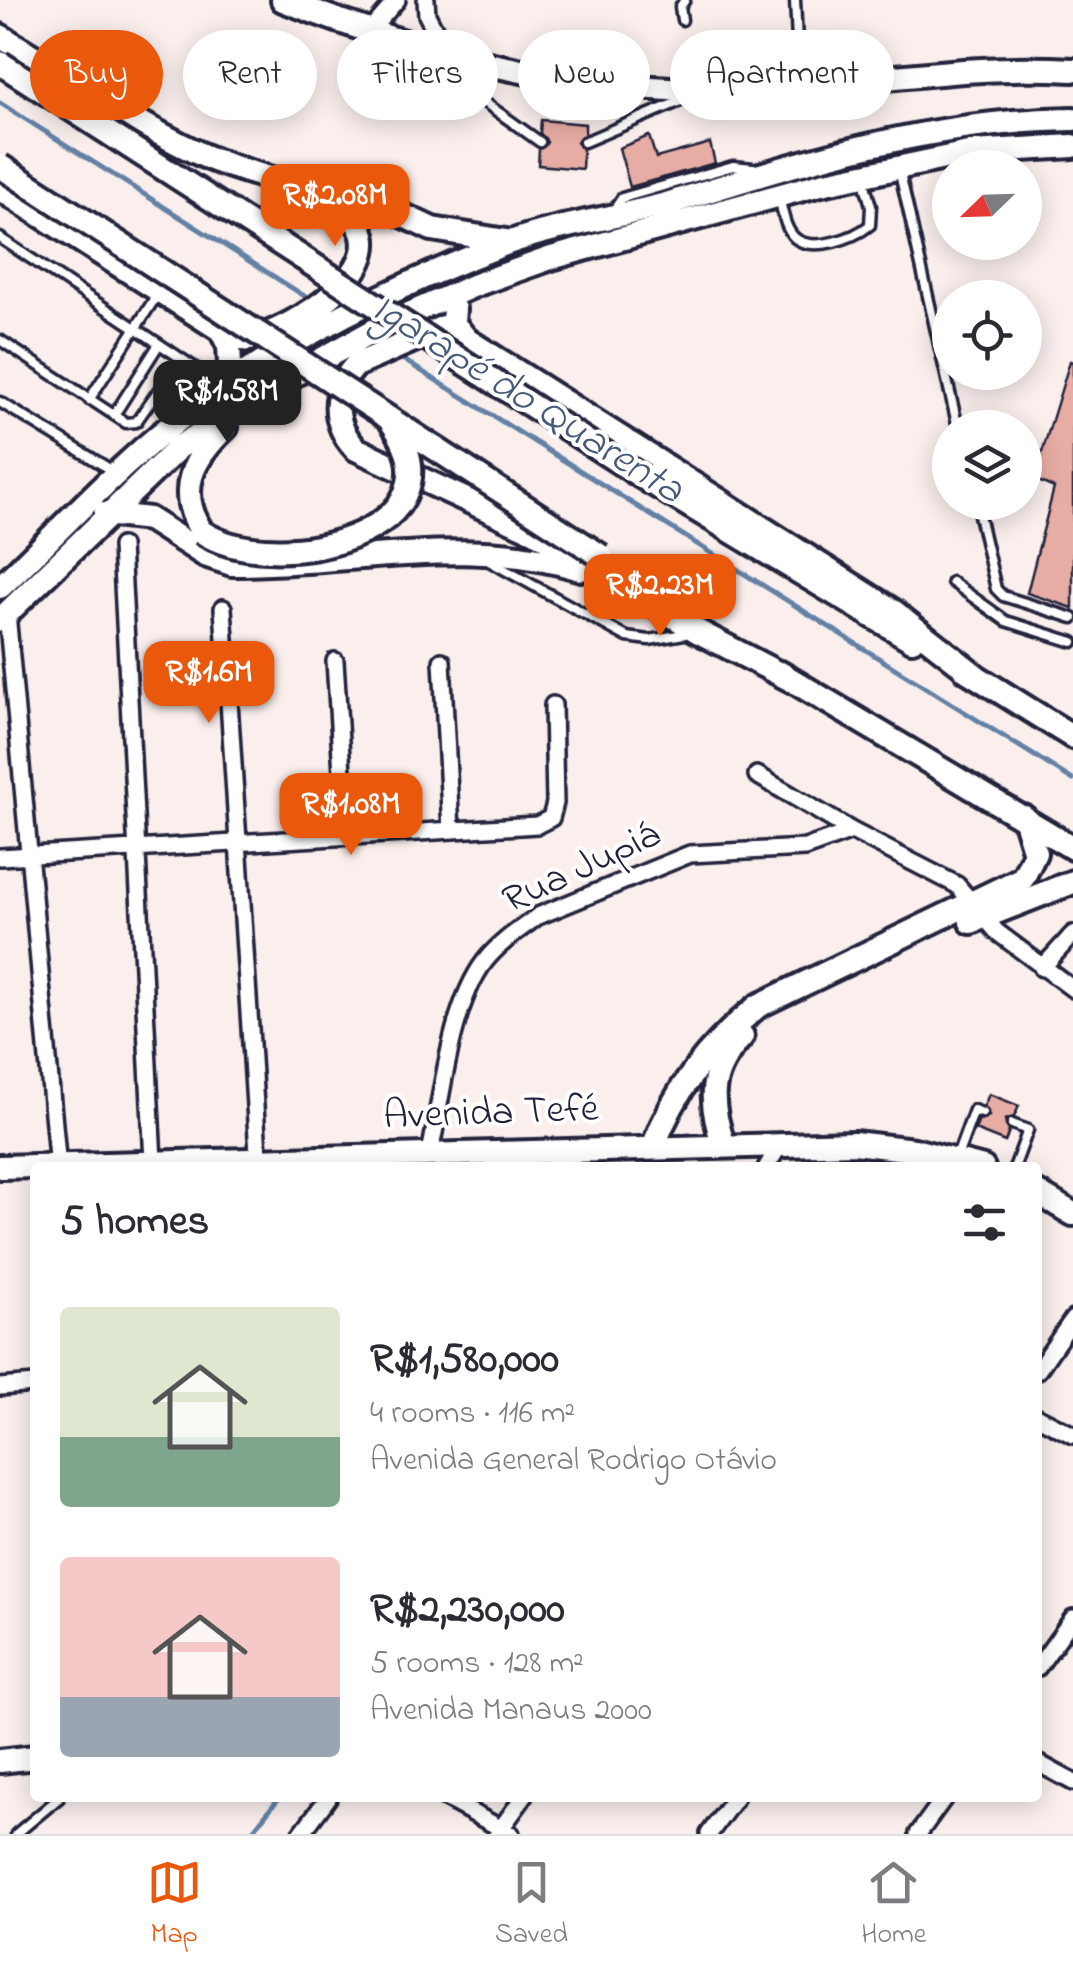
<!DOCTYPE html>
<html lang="en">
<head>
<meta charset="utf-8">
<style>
	body { margin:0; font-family:"Indie Flower",sans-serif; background:#f7f7f7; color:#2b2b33; height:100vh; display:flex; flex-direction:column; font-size:38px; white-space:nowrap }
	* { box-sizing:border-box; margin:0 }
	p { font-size:32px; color:#7c7c81 }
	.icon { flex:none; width:55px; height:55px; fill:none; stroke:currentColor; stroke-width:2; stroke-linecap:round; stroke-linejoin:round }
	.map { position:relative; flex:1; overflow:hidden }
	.details { position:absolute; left:30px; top:1162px; width:1012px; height:640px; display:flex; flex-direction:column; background:#fff; border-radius:10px; box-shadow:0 5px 25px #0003 }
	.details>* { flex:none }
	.hud { position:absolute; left:30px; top:30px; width:1015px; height:90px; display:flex; gap:20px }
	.needle { width:65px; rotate:247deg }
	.tools { position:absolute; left:932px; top:150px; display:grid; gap:20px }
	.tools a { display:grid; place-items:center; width:110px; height:110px; border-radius:50%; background:#fff; box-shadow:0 5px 25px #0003; font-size:50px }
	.price { position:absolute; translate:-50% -85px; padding:0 22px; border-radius:20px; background:#ea580c; color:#fff; font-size:32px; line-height:65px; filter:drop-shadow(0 2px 5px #0008) }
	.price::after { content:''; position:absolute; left:50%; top:60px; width:30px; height:22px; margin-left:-15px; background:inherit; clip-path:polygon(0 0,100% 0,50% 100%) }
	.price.selected { background:#222; color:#fff }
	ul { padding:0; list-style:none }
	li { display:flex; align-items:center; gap:30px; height:250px; padding:0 30px }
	li span { display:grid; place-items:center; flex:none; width:280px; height:200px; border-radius:10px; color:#555 }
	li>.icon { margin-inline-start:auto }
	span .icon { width:120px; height:120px; fill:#fffc; stroke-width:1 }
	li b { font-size:42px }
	h2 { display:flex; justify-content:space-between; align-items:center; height:120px; padding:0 30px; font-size:42px }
	.pill { padding:0 35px; border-radius:45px; background:#fff; box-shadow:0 5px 25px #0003; font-size:35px; line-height:90px }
	.pill.selected { background:#ea580c; color:#fff }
	.tabs { display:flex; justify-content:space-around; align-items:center; height:140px; border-top:2px solid #e1e1e2; background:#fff; font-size:28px; color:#7c7c81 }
	.tabs a { display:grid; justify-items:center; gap:5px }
	.tabs .selected { color:#ea580c }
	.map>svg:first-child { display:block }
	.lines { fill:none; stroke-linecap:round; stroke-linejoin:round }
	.stream { stroke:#6481a5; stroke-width:5 }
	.building { fill:#e7ada4; stroke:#22223b; stroke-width:2.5 }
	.lane-casing { stroke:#22223b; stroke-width:15 }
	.street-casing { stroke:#22223b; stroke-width:22 }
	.secondary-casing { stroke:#22223b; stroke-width:30 }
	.lane { stroke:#fff; stroke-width:8 }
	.street { stroke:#fff; stroke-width:15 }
	.secondary { stroke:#fff; stroke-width:22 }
	.secondary-bridge-casing { stroke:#22223b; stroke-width:30; stroke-linecap:butt }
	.secondary-bridge { stroke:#fff; stroke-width:22 }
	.labels { text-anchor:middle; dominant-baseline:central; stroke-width:8; stroke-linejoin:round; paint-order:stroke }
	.street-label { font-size:40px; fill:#22223b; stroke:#fff }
	.water-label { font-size:42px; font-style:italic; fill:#485a79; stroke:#fff }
</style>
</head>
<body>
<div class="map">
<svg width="1073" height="1834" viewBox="0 0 1073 1834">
	<rect width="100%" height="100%" fill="#faefed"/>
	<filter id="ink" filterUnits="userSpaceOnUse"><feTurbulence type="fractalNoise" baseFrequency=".01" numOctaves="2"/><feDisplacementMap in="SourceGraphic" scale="20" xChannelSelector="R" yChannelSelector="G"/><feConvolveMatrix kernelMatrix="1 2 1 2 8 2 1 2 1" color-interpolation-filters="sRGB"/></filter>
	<g filter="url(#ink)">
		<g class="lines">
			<!-- stream -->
			<path class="stream" d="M0 103 314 302
				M399 357 1073 780
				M250 1834 279 1798"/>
		</g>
		<!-- building -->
		<path class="building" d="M541 120 585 124V134L577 142 583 149 582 169 538 165 539 149 547 142 540 133Z
			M649 136 656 158 710 143 715 163 630 187 619 148Z
			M1070 361 1073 362V608L1027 593 1054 488 1034 479Z
			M989 1094 1019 1106 1014 1117 1005 1120 1009 1131 1005 1142 975 1130 979 1120 989 1116 984 1106Z"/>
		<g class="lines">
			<defs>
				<path id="lane" d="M795 0 799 84
					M682 20 680 7 685 0
					M451 61 470 92 540 142
					M584 142 690 97
					M899 169 958 428
					M780 201C783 213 785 229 795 238 813 253 854 238 870 225L871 206 863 178
					M614 210 622 198 733 166 753 168
					M0 238 221 385
					M0 340 126 423 136 422 165 381 174 376 184 379 193 403
					M89 400 157 295
					M0 402 116 473
					M114 415 159 344
					M976 502 996 589 1003 596 1073 618
					M489 561 627 637 649 640 690 633
					M952 582 1006 621 1073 642
					M1012 1124 1028 1130 1014 1168
					M956 1159 974 1110 982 1113
					M16 1834 59 1798"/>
				<path id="street" d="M426 0 427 15 447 54
					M368 33 397 0
					M121 546 153 1161
					M223 608 259 1168
					M7 613 58 1168
					M335 661 346 836
					M442 661 451 830
					M757 775 852 831 957 885 997 932 1073 989
					M0 857 537 825 551 818 555 803 553 705
					M1042 968 1073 934
					M430 1153C442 1098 450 1006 485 961 499 943 519 930 538 916L690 854 805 848 852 831
					M766 1168 781 1143
					M1038 1370 1073 1319
					M0 1387 35 1384
					M1038 1417 1073 1435
					M1038 1667 1073 1618
					M1038 1763 1073 1782
					M445 1798 511 1834
					M301 1834 328 1798
					M497 1834 523 1798
					M709 1834 735 1798
					M918 1834 944 1798"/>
				<path id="secondary" d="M283 0C419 53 556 88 703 90 827 92 949 62 1073 70
					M0 36C65 75 130 121 198 153 244 176 307 181 347 213 408 261 288 333 250 339 240 341 230 335 221 330
					M304 182 362 196 432 229 506 241
					M0 189 221 330 229 346 231 383
					M454 309 453 323 467 340 893 611 976 676
					M453 323 356 365C331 391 332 424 356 449L536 532 699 632 793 681
					M642 477 912 640
					M105 514 149 519 205 555 232 564C349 565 467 534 581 569
					M202 532C175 490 193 458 226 427
					M0 587C63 528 124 459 194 408 287 339 400 283 508 243 562 223 621 218 676 201 808 159 933 121 1073 119
					M0 620 178 448 268 389 386 324 475 285 551 258 821 184 973 152 1073 146
					M966 670 1073 737
					M780 673 1073 848
					M971 922 1073 882
					M724 1146C708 1100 708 1073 742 1036
					M653 1147C676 1087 709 1046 758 1006L1023 878 1035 853 1024 817
					M0 1167 854 1143 914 1150 983 1168
					M1038 1193 1073 1214
					M0 1761 35 1757"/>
			</defs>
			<!-- lane casing -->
			<use href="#lane" class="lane-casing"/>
			<!-- street casing -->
			<use href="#street" class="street-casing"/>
			<!-- secondary casing -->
			<use href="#secondary" class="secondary-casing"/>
			<!-- lane -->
			<use href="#lane" class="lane"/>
			<!-- street -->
			<use href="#street" class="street"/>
			<!-- secondary -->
			<use href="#secondary" class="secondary"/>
			<defs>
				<path id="secondary-bridge" d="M0 63 642 477
					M0 166 601 556
					M202 532C273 579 474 534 390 420"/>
			</defs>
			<!-- secondary-bridge casing -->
			<use href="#secondary-bridge" class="secondary-bridge-casing"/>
			<!-- secondary-bridge -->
			<use href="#secondary-bridge" class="secondary-bridge"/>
		</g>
	</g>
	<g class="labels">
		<!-- street labels -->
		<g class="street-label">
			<text transform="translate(582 869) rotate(-25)">Rua Jupiá</text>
			<text transform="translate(491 1114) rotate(-2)">Avenida Tefé</text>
		</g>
		<!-- water labels -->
		<g class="water-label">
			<text transform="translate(527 400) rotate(32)">Igarapé do Quarenta</text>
		</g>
	</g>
</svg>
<div class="tools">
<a><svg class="needle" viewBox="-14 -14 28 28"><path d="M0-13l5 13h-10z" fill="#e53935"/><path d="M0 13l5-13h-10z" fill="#7c7c81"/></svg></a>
<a><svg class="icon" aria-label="locate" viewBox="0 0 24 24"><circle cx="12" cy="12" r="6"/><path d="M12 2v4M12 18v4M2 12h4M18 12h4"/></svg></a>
<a><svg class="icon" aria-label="layers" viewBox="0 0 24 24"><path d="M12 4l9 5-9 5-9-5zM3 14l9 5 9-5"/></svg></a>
</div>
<b class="price" style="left:335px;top:249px">R$2.08M</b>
<b class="price selected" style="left:227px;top:445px">R$1.58M</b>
<b class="price" style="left:660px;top:639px">R$2.23M</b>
<b class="price" style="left:209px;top:726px">R$1.6M</b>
<b class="price" style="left:351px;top:858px">R$1.08M</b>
<div class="hud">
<a class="pill selected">Buy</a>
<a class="pill">Rent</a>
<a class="pill">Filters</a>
<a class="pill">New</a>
<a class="pill">Apartment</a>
</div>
<section class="details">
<h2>5 homes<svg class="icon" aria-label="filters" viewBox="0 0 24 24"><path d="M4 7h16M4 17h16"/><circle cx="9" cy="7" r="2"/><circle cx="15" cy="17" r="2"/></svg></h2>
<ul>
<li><span style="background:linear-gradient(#dfe7d0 65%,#7fa58c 0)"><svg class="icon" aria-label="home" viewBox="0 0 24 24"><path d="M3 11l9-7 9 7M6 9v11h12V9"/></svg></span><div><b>R$1,580,000</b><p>4 rooms · 116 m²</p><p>Avenida General Rodrigo Otávio</p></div></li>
<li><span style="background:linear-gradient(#f6c9c9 70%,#9aa5b1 0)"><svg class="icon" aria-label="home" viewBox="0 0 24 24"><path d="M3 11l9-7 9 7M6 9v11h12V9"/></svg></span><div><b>R$2,230,000</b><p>5 rooms · 128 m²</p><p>Avenida Manaus 2000</p></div></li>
</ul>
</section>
</div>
<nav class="tabs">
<a class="selected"><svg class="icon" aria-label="map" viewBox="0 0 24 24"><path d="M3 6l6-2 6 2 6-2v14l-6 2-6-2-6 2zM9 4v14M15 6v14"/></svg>Map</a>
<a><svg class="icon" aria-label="saved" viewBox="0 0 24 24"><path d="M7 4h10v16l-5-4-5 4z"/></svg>Saved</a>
<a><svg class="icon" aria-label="home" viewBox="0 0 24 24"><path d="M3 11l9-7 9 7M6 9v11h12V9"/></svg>Home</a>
</nav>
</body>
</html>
